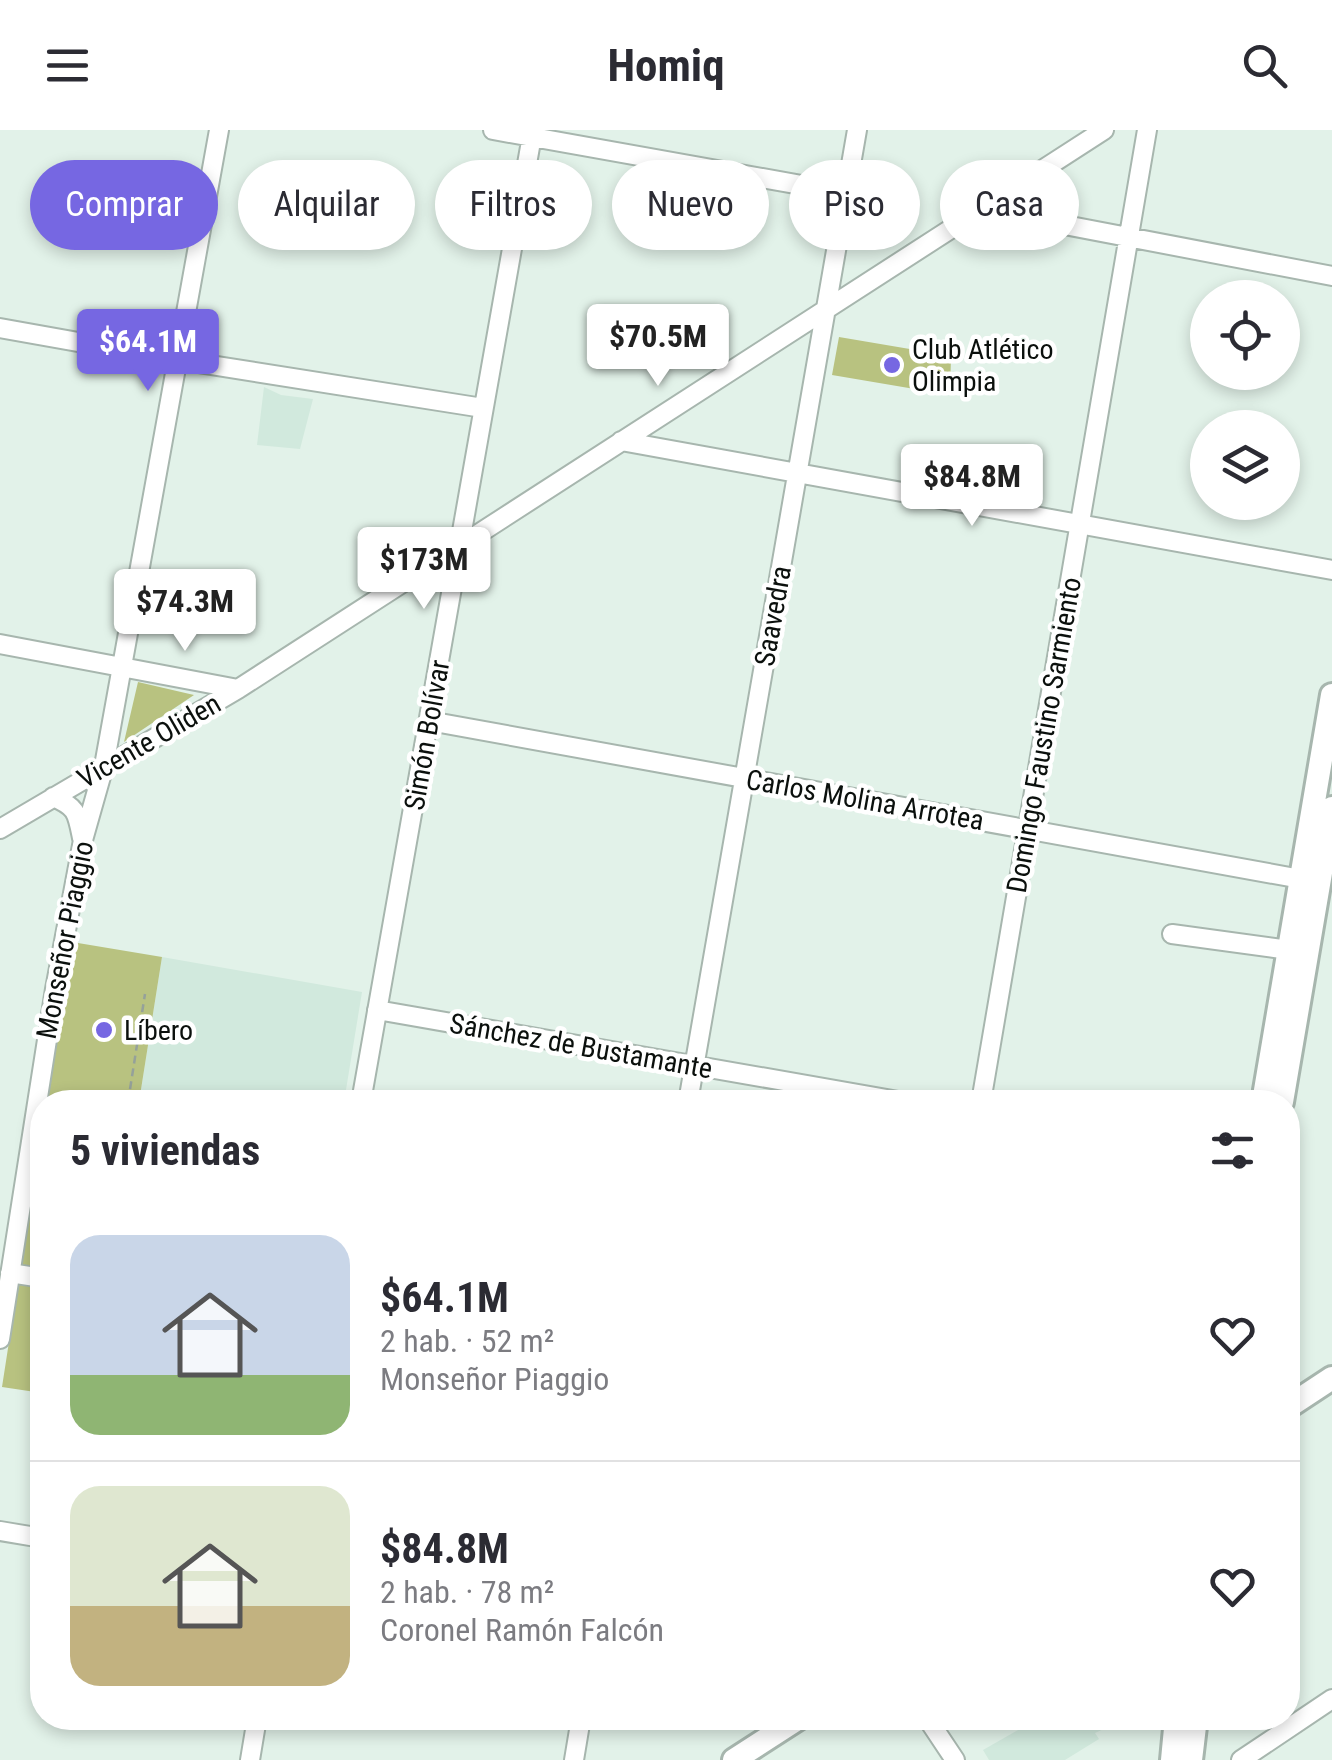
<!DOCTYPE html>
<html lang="es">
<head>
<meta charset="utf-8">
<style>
	body { margin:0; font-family:"Roboto Condensed",sans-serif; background:#f7f7f7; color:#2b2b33; height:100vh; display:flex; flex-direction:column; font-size:38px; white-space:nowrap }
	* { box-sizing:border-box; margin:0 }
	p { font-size:32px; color:#7c7c81 }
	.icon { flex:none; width:55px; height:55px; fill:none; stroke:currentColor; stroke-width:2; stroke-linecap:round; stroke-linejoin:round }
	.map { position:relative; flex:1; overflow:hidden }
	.panel { position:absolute; left:30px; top:960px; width:1270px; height:640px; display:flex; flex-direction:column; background:#fff; border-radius:40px; box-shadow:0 5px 15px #0003 }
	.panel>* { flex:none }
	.hud { position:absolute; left:30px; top:30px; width:1272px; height:90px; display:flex; gap:20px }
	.buttons { position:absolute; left:1190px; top:150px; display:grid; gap:20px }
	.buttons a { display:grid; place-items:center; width:110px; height:110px; border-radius:50%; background:#fff; box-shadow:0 5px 15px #0003; font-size:50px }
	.price { position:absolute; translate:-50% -85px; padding:0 22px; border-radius:10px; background:#fff; color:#222; font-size:32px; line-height:65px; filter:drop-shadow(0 2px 5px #0008) }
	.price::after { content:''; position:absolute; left:50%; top:60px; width:30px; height:22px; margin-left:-15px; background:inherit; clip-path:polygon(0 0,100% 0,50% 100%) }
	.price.active { background:#7667e2; color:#fff }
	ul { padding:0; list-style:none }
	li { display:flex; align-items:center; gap:30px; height:250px; padding:0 40px }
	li+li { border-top:2px solid #e1e1e2 }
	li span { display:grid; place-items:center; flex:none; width:280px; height:200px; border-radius:30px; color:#555 }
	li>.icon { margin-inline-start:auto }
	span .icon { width:120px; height:120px; fill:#fffc; stroke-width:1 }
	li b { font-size:42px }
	h2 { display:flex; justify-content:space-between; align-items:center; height:120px; padding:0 40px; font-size:42px }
	.chip { padding:0 35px; border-radius:45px; background:#fff; box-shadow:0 5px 15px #0003; font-size:35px; line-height:90px }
	.chip.active { background:#7667e2; color:#fff }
	header { display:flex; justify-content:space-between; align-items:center; height:130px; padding:0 40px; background:#fff; font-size:45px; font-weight:700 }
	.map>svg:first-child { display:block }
	.built { fill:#d1e9dd }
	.green { fill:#b8c280 }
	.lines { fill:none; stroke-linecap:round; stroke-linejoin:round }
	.minor-casing { stroke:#a7b6ae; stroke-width:22 }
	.major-casing { stroke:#a7b6ae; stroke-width:28 }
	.path { stroke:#95a19a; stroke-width:2.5; stroke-dasharray:8 5; stroke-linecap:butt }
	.minor { stroke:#fff; stroke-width:18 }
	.major { stroke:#fff; stroke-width:22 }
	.poi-dot { fill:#7667e2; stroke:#fff; stroke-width:4 }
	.labels { text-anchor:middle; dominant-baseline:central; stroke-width:9; stroke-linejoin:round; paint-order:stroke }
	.poi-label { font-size:28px; fill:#0b100d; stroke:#fff; text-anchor:start }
	.street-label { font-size:28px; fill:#0b100d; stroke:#fff }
</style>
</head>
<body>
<header><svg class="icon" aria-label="menu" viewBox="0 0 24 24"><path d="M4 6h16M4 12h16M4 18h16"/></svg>Homiq<svg class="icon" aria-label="search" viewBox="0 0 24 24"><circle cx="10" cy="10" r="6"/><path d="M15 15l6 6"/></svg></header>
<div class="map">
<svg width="1332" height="1630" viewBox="0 0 1332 1630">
	<rect width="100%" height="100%" fill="#e2f2e9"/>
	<!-- built -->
	<path class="built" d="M264 257 281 265 313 269 300 319 257 315Z
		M162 827 362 862 344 972H139Z
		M1039 1588H1128L1095 1603 1099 1609 1065 1630H989L983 1620Z"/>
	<!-- green -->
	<path class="green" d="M839 207 951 226 950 265 832 245Z
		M138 552 194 565 124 612Z
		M72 812 162 827 139 972H47Z
		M42 999V1263L2 1257Z"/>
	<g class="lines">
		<defs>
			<path id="minor" d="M493 0 846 63
				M981 79 1332 146
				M0 198 179 230 483 278
				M621 311 1332 440
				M0 514 238 559
				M429 591 1301 749
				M53 667C77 677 77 683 82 708
				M0 699 238 559 1104 0
				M1172 804 1289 820
				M377 880 904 972
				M361 972 533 0
				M688 972 857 0
				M981 972 1147 0
				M10 1143 42 1148
				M0 1209 55 859 83 710 104 636 219 0
				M0 1401 42 1408
				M927 1588 955 1630
				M250 1630 257 1588
				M574 1630 581 1588
				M1241 1630 1332 1569"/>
			<path id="major" d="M1263 972 1332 565
				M1282 972 1332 678
				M1288 1277 1332 1248
				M734 1630 799 1588
				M1172 1630 1176 1588
				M1191 1630 1196 1588"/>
		</defs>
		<!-- minor casing -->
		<use href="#minor" class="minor-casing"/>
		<!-- major casing -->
		<use href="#major" class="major-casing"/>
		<!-- path -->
		<path class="path" d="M128 972 145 864"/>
		<!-- minor -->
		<use href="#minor" class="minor"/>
		<!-- major -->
		<use href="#major" class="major"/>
	</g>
	<!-- markers -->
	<g class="poi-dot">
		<circle cx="892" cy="235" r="10"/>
		<circle cx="104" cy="900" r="10"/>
	</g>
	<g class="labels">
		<!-- poi labels -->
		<g class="poi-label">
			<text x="912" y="219">Club Atlético<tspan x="912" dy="32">Olimpia</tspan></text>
			<text x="124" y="900">Líbero</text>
		</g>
		<!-- street labels -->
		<g class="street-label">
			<text transform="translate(773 486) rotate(-80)">Saavedra</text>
			<text transform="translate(427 605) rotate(-80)">Simón Bolívar</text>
			<text transform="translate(1044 605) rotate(-80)">Domingo Faustino Sarmiento</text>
			<text transform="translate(149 611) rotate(-30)">Vicente Oliden</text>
			<text transform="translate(865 670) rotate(10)">Carlos Molina Arrotea</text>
			<text transform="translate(65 810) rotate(-79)">Monseñor Piaggio</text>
			<text transform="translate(581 916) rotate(10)">Sánchez de Bustamante</text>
		</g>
	</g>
</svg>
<div class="buttons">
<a><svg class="icon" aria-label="locate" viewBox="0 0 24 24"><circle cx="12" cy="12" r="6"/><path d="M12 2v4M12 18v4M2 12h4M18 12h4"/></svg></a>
<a><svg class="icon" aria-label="layers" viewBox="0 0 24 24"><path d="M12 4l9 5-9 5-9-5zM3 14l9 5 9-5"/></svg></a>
</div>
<b class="price" style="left:658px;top:259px">$70.5M</b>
<b class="price active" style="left:148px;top:264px">$64.1M</b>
<b class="price" style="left:972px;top:399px">$84.8M</b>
<b class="price" style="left:424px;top:482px">$173M</b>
<b class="price" style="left:185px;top:524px">$74.3M</b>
<div class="hud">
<a class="chip active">Comprar</a>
<a class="chip">Alquilar</a>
<a class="chip">Filtros</a>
<a class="chip">Nuevo</a>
<a class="chip">Piso</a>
<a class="chip">Casa</a>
</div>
<section class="panel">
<h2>5 viviendas<svg class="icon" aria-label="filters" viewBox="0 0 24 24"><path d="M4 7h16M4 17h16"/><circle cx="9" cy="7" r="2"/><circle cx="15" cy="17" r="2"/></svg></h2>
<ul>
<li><span style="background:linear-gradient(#c9d6e8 70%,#8fb573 0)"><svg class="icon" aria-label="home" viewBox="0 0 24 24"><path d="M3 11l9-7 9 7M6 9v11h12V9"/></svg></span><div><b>$64.1M</b><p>2 hab. · 52 m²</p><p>Monseñor Piaggio</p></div><svg class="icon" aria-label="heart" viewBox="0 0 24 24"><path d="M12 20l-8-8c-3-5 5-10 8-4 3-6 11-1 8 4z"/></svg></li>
<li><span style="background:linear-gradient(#dfe7d0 60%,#c2b280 0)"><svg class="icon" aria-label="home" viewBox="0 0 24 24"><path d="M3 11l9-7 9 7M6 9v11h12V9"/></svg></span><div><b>$84.8M</b><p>2 hab. · 78 m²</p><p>Coronel Ramón Falcón</p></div><svg class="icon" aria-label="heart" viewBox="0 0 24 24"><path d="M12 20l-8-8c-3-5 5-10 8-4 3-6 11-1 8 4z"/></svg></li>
</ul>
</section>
</div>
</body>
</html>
